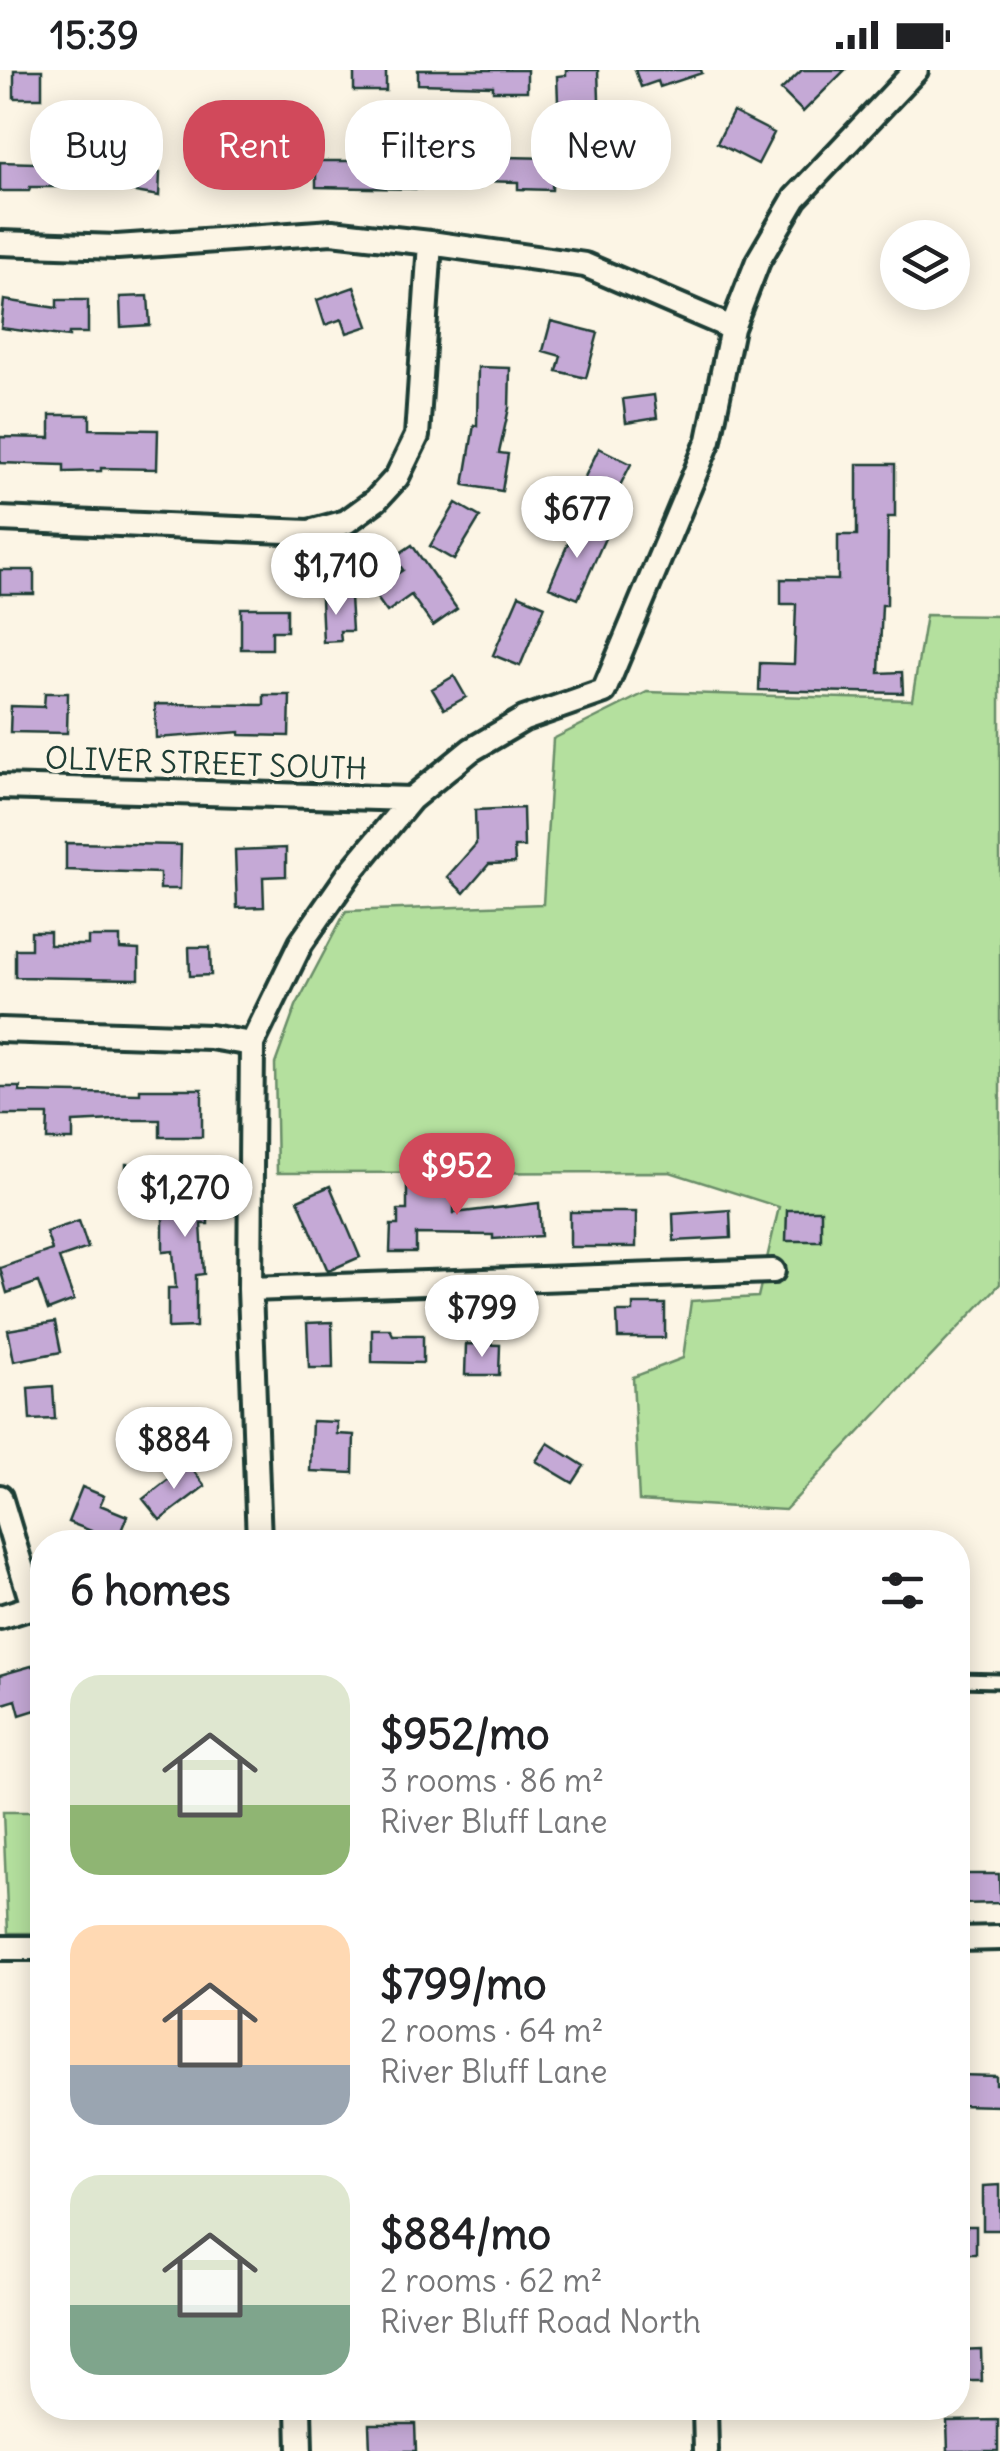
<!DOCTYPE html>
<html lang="en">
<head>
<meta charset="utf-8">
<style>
	body { margin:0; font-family:Delius,sans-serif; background:#f6f6f6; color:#202124; height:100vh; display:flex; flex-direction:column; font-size:38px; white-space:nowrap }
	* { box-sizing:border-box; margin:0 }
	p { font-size:32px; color:#757577 }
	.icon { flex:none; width:55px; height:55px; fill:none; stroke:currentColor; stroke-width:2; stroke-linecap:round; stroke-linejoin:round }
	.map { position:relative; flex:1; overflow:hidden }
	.side { position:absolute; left:30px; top:1460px; width:940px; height:890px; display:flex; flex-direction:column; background:#fff; border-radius:40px; box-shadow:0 5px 25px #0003 }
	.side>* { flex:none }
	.guide { position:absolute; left:30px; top:30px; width:940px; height:90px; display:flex; gap:20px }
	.fabs { position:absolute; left:880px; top:150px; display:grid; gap:20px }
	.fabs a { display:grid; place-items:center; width:90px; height:90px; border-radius:50%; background:#fff; box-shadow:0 5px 25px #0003; font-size:50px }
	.price { position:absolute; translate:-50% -85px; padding:0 22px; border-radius:35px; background:#fff; color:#222; font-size:32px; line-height:65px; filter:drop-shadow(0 2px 5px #0008) }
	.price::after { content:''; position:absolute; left:50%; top:60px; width:30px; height:22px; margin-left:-15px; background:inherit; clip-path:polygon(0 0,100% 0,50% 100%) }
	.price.current { background:#d1495b; color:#fff }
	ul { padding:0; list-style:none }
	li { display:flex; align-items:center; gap:30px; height:250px; padding:0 40px }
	li span { display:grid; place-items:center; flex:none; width:280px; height:200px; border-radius:30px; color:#555 }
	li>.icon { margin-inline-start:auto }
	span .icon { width:120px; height:120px; fill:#fffc; stroke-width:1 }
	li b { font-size:42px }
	h2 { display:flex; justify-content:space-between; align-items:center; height:120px; padding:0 40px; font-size:42px }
	.tag { padding:0 35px; border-radius:40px; background:#fff; box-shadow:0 5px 25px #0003; font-size:35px; line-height:90px }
	.tag.current { background:#d1495b; color:#fff }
	.status { display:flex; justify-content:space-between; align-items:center; height:70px; padding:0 50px; background:#fff; direction:ltr }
	.status svg { height:28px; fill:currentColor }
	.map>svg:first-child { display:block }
	.green { fill:#b4e09e; stroke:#6a8e69; stroke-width:2.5 }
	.building { fill:#c5a9d6; stroke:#1f3d34; stroke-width:2.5 }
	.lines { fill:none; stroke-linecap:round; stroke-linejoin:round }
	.service-casing { stroke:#1f3d34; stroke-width:19 }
	.minor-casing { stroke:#1f3d34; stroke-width:30 }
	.service { stroke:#fcf5e5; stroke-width:11 }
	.minor { stroke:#fcf5e5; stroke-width:22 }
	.labels { text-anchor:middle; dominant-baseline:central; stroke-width:8; stroke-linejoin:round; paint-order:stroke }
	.street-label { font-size:30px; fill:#1f3d34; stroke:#fcf5e5 }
</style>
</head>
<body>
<div class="status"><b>15:39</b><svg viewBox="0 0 49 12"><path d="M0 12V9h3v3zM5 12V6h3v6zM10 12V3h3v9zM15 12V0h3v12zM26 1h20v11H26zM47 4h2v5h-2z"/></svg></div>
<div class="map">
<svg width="1000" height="2381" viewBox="0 0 1000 2381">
	<rect width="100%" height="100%" fill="#fcf5e5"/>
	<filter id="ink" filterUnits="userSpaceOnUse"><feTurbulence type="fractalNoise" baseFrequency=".01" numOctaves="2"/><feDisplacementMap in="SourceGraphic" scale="20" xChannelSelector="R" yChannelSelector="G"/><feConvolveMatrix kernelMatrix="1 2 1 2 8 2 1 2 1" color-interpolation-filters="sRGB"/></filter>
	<g filter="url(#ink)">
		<!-- green -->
		<path class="green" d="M926 545 1000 546V1214L785 1440 639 1431 633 1307 683 1288 691 1231 758 1227 779 1137 670 1102 277 1103 275 994 296 936 346 841 543 834 553 669 647 622 912 630Z
			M3 1742H42V1863H8Z"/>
		<!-- building -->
		<path class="building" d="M14 0H42V28H14Z
			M354 0H386V21H354Z
			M418 0H527V21H493V16L418 14Z
			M566 0H598L599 30 558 32 557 6 566 5Z
			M635 0H701L702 3 660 17 658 11 641 17Z
			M802 0H845L803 42 781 20Z
			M733 42 774 63 758 94 717 73Z
			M372 75H409V83H422L421 119 316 117V91H372Z
			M107 87 141 88 140 102 160 103 159 126 106 117H30L29 121H0V92L107 95Z
			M504 87 553 88 552 120 518 119V112L480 111V118L451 120 450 92Z
			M354 217 368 256 347 263 342 249 325 255 317 230Z
			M148 226 150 255 121 257 120 227Z
			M4 230 57 238V230H88V263H69V267L1 258Z
			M551 251 598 263 586 308 557 301 561 286 543 281Z
			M478 297 510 298 509 338 499 383 508 384 502 421 464 415 474 355 477 356Z
			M654 325 657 348 626 353 623 329Z
			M50 345H90V359L158 360 157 399 101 398V401L64 402V395L0 393V367L50 368Z
			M599 378 631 394 612 431 581 415Z
			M857 394H895V447H888L887 535H882L879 603 902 602 903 623 759 620 760 593 794 594 796 534H781V509L838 510V465H857Z
			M456 433 480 447 454 490 430 476Z
			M577 453 606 466 578 529 549 517Z
			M412 475 457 539 433 556 411 525 387 542 372 521 403 500 394 487Z
			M0 500H34V524H0Z
			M519 525 545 536 520 596 493 585Z
			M350 527 352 561H340L341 571 323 572 321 529Z
			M241 538H287V561H272V579H241Z
			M454 606 466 627 444 639 432 619Z
			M45 623H68L67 663 10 662 11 636 44 637Z
			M264 625H290L289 666 240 665V662L156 668 155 634 264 635Z
			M523 738 524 777H514L515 793 489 794 464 823 447 807 476 774 475 740Z
			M66 773 181 775 180 819H160V803L66 800Z
			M286 778V806L263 807 264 837 237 838 235 780Z
			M31 862H50V875H88V867H120V879L139 880V909L15 907V879H31Z
			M189 877H210L211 905 190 906Z
			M0 1017H20V1022L140 1024V1019H202V1067H160V1050H115L73 1052V1070H47L48 1045H0Z
			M126 1094H157V1115H126Z
			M163 1101H208V1154H201L204 1204 196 1205V1257L168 1258V1218H176L173 1181 163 1182Z
			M407 1111H438V1116H454V1143L539 1133 541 1166 493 1169V1165L416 1164V1182H390L391 1155H398V1140H407Z
			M330 1116 360 1187 328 1201 298 1130Z
			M730 1140 731 1168 674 1171 673 1144Z
			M787 1140H821V1171H786Z
			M570 1142H636V1177H570Z
			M79 1151 88 1178 59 1188 74 1230 48 1240 38 1212 7 1223 0 1198 52 1180 46 1162Z
			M633 1234H665V1268H618L617 1242H633Z
			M55 1252 61 1282 14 1291 8 1260Z
			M332 1252 333 1298H309L307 1253Z
			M372 1259H390L393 1265H423V1293L372 1292Z
			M466 1274 500 1275 499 1305H465Z
			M53 1316 55 1349 30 1350 28 1318Z
			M162 1340 191 1341V1378L161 1377Z
			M312 1351 337 1352V1364L354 1365 353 1403 310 1401Z
			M548 1373 584 1396 573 1413 536 1391Z
			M188 1394 205 1416 160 1450 143 1429Z
			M82 1417 104 1426 100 1435 127 1446 117 1471 68 1452Z
			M42 1593V1638L20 1645 16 1630 0 1635V1605Z
			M958 1804H999L1000 1833 958 1834Z
			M958 2005 996 2006V2014H1000V2036L958 2035Z
			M1000 2115V2160H983V2116Z
			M958 2156H976V2184H958Z
			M981 2279 982 2311H958V2280Z
			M998 2350V2381H948L947 2351Z
			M369 2354H415L416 2381H370Z"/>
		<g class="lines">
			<defs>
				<path id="service" d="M958 1610 1000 1611"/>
				<path id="minor" d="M0 173 117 177 332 162 430 173 585 195 732 258
					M0 449 309 462 346 452 376 430 397 407 417 366 430 173
					M0 717 411 729
					M0 960 210 967 252 974
					M250 1219 773 1201
					M0 1427 33 1536
					M259 1472 250 1219 252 974 301 873 349 804 411 729 471 680 524 649 604 621 709 370 732 258 758 191 795 128 916 0
					M0 1547 42 1534
					M958 1869 1000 1868
					M0 1878H42
					M299 2338 300 2381
					M705 2338 706 2381"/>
			</defs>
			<!-- service casing -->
			<use href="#service" class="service-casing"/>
			<!-- minor casing -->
			<use href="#minor" class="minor-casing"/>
			<!-- service -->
			<use href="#service" class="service"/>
			<!-- minor -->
			<use href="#minor" class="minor"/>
		</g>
	</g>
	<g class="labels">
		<!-- street labels -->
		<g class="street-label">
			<text transform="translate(206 693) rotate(2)">OLIVER STREET SOUTH</text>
		</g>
	</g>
</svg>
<div class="fabs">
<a><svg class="icon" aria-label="layers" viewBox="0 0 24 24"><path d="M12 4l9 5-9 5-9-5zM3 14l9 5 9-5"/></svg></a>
</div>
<b class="price" style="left:577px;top:491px">$677</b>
<b class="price" style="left:336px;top:548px">$1,710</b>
<b class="price current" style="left:457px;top:1148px">$952</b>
<b class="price" style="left:185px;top:1170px">$1,270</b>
<b class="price" style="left:482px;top:1290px">$799</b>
<b class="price" style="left:174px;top:1422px">$884</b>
<div class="guide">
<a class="tag">Buy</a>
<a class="tag current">Rent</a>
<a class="tag">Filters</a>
<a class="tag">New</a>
</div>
<section class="side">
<h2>6 homes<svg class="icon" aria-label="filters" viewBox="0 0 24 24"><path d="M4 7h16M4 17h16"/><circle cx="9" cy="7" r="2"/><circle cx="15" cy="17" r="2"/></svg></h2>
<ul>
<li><span style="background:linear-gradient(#dfe7d0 65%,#8fb573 0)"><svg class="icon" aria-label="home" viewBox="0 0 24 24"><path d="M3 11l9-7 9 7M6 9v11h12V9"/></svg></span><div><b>$952/mo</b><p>3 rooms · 86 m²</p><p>River Bluff Lane</p></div></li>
<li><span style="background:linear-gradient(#ffd9b3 70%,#9aa5b1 0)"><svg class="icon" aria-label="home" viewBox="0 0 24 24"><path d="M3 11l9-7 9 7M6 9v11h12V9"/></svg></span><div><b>$799/mo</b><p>2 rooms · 64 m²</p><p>River Bluff Lane</p></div></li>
<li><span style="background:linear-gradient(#dfe7d0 65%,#7fa58c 0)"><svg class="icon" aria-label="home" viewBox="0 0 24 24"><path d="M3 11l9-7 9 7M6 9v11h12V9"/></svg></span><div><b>$884/mo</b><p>2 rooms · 62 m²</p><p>River Bluff Road North</p></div></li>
</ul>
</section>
</div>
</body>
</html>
